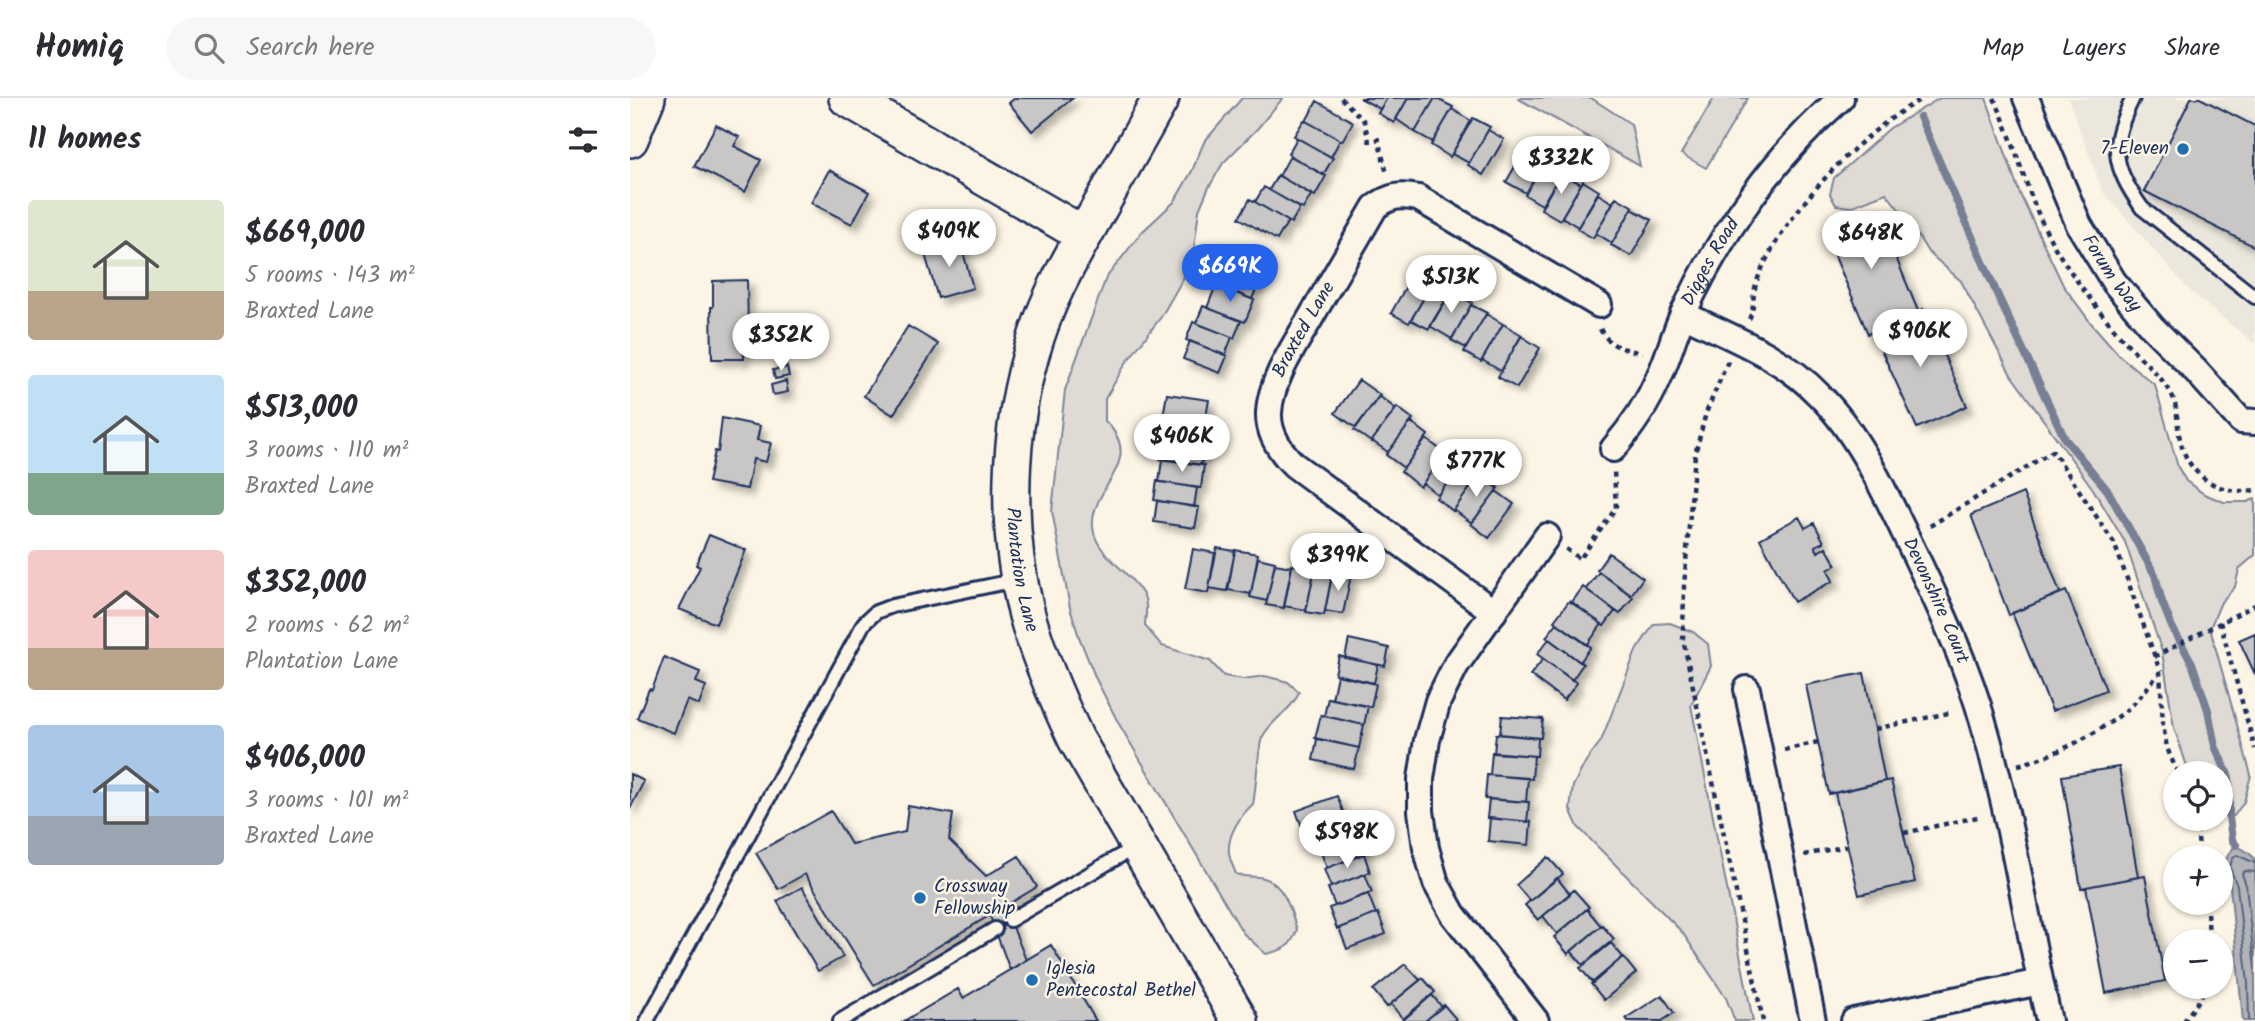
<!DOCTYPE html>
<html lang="en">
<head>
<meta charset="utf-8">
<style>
	body { margin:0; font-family:Kalam,sans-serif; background:#f7f7f7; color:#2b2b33; height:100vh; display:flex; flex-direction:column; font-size:26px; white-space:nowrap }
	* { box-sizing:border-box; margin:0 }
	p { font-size:23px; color:#7c7c81 }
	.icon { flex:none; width:38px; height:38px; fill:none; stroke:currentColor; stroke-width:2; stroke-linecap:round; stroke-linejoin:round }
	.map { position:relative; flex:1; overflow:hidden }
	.sheet { display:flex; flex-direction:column; background:#fff; width:630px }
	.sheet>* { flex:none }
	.buttons { position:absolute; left:1533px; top:663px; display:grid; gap:14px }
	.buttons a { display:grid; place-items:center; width:70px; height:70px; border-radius:50%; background:#fff; box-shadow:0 2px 5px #0004; font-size:35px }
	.price { position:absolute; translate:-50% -60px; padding:0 16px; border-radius:24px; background:#fff; color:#222; font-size:23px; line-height:46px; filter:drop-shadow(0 2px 4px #0008) }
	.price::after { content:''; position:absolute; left:50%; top:42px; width:21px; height:16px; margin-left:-10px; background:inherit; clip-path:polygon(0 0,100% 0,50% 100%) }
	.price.on { background:#2563eb; color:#fff }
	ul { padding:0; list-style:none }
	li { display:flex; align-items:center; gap:21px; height:175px; padding:0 28px }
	li span { display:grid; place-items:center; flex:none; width:196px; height:140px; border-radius:7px; color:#555 }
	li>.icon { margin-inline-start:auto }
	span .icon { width:84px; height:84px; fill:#fffc; stroke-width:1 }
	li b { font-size:30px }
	h2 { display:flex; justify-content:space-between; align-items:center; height:84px; padding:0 28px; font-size:30px }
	header { display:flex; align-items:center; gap:42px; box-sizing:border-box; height:98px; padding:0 35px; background:#fff; border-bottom:2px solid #e1e1e2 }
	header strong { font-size:33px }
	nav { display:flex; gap:38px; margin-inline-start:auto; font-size:24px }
	.search { width:490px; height:63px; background:#f7f7f7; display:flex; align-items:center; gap:18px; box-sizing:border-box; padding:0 24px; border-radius:38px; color:#7c7c81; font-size:26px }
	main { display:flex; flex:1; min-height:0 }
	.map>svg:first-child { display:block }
	.built { fill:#ece7dc }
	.green { fill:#dfdbd4; stroke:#7d8599; stroke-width:2 }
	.water { fill:#b2b4b8; stroke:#767f94; stroke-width:2 }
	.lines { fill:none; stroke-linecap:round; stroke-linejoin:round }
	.shore { stroke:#576482; stroke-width:2 }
	.stream { stroke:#767f94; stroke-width:8 }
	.building { fill:#c8c7c6; stroke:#1b2f5e; stroke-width:2; filter:url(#shadow) }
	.lane-casing { stroke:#1b2f5e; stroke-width:18 }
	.street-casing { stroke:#1b2f5e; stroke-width:30 }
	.secondary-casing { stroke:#1b2f5e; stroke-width:40 }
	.path { stroke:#1b2f5e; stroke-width:4.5; stroke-dasharray:5 5; stroke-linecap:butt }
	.lane { stroke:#fcf5e5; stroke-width:12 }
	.street { stroke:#fcf5e5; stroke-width:24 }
	.secondary { stroke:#fcf5e5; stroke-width:35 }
	.poi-dot { fill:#1f6fb2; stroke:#fcf5e5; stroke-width:2.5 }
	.labels { text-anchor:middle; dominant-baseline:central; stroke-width:5; stroke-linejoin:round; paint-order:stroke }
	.poi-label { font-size:19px; fill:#1b2f5e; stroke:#fcf5e5; text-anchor:start }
	.street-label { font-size:19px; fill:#1b2f5e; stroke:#fcf5e5 }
</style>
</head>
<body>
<header>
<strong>Homiq</strong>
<div class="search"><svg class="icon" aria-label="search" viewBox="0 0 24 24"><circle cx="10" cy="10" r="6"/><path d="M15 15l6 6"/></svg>Search here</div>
<nav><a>Map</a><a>Layers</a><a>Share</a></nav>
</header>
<main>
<section class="sheet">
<h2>11 homes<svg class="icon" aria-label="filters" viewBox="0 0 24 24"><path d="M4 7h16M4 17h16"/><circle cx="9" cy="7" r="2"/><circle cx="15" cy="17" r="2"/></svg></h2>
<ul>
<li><span style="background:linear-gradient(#dfe7d0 65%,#b9a48a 0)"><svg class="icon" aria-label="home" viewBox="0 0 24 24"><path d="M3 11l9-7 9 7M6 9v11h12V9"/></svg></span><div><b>$669,000</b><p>5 rooms · 143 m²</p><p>Braxted Lane</p></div></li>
<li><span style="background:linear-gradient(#bfe0f5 70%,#7fa58c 0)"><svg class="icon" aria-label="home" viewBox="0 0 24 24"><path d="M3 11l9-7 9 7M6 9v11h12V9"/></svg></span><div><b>$513,000</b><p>3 rooms · 110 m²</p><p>Braxted Lane</p></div></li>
<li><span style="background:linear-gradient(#f6c9c9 70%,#b9a48a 0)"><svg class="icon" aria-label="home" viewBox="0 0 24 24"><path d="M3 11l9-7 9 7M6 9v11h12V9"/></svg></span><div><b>$352,000</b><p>2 rooms · 62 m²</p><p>Plantation Lane</p></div></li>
<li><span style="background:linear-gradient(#a9c7e8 65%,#9aa5b1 0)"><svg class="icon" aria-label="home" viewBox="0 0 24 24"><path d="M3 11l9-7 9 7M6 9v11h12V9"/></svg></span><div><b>$406,000</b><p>3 rooms · 101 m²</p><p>Braxted Lane</p></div></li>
</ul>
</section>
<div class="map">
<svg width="1625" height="923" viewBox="0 0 1625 923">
	<defs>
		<filter id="shadow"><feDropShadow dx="6" dy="6" stdDeviation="3.5" flood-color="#0004"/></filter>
	</defs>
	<rect width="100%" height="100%" fill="#fcf5e5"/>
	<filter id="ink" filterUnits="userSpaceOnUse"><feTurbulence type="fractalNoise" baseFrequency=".0143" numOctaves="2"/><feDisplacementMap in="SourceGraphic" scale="14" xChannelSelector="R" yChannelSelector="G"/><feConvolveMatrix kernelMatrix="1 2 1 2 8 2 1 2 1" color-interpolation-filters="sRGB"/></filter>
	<g filter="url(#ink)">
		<!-- built -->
		<path class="built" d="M1438 0H1625V246L1562 195 1473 94Z"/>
		<!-- green -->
		<path class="green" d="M612 0H653L627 31 593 65 578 91 569 112 562 165 531 219 496 265 475 301V323C515 361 466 386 463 422 460 451 491 467 506 487 509 491 514 496 515 501 518 509 515 520 515 528L532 548 580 563 594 578 613 581 635 578 658 584 669 594C662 613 641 621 632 640 628 650 626 692 623 706 611 717 597 736 599 755 599 761 604 770 606 776 617 780 627 778 634 780 655 787 661 813 667 832 661 849 654 852 636 856L613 835 489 626 466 581 449 539 440 510 422 413 435 292 476 180 512 134 544 104 562 73 574 44Z
			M887 0H961L1001 26 1010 68Z
			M1084 0H1118L1076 70 1051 56Z
			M1310 0H1356L1390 96 1433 187 1461 225 1490 258 1525 287 1548 369 1556 383 1574 396 1594 404H1617L1625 401V457L1609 471 1605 489 1591 504 1580 530 1621 677 1614 704 1604 718H1591V676L1560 675 1558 671 1544 630 1532 554 1495 444 1463 391 1381 277 1331 183 1298 154 1282 128 1256 95 1220 109 1206 107 1200 96 1204 80 1260 30Z
			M1040 525 1063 534 1078 546 1081 568 1061 607 1123 923H1105L1096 900 1052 834 948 729 940 711 943 688 956 663 971 643 1006 553 1024 526Z"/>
		<!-- water -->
		<path class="water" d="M1606 747 1619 755 1625 761V923H1613L1600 788C1592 770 1592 762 1606 747Z"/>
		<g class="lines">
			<!-- shore -->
			<path class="shore" d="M1625 774 1615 773 1612 776 1616 787 1625 871
				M1619 923 1618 885 1607 788 1600 770 1602 761 1607 757 1625 765"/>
			<!-- stream -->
			<path class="stream" d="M1290 19 1367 196 1435 341 1478 393 1525 477 1532 504 1542 529 1562 565 1578 612 1585 648 1599 679V719L1602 742 1606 747"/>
		</g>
		<!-- building -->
		<path class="building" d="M385 0H443L402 33 379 5Z
			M730 0H757L750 11Z
			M757 0H778L764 25 748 15Z
			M778 0H805L785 34 766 21Z
			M805 0 823 9 803 44 785 34Z
			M1561 0H1570L1625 28V149L1514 93Z
			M687 3 723 24 712 43 676 23Z
			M822 11 841 23 820 59 801 47Z
			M843 20 860 29 839 65 822 56Z
			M674 22 710 42 701 59 664 38Z
			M86 27 109 39 104 48 131 62 115 94 64 68Z
			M858 32 874 41 853 77 838 67Z
			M667 40 703 60 693 77 658 56Z
			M898 46 918 58 896 95 876 84Z
			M660 58 696 78 685 98 649 78Z
			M915 62 933 72 912 107 895 97Z
			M199 72 239 94 222 126 181 105Z
			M931 75 951 86 930 122 911 111Z
			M648 77 681 97 673 111 639 92Z
			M953 83 969 93 948 129 932 119Z
			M634 89 670 110 661 125 625 104Z
			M968 96 983 105 963 140 947 131Z
			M986 99 1003 109 982 145 966 135Z
			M620 101 658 123 647 142 609 120Z
			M1002 111 1022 122 1001 158 981 147Z
			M1246 111 1288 213 1238 236 1194 133Z
			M330 143 343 190 308 200 294 153Z
			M595 146 635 161 627 183 586 168Z
			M591 169 629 184 622 201 584 186Z
			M783 176 802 186 779 225 761 215Z
			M117 182 118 232H113L114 261H82L81 209H83V183Z
			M586 187 624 202 615 224 577 210Z
			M801 188 819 197 799 231 781 222Z
			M821 193 842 205 822 241 800 228Z
			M841 207 857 215 836 250 821 242Z
			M573 208 611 223 604 240 566 225Z
			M1293 211 1337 308 1287 330 1243 234Z
			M856 216 873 226 851 264 834 254Z
			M563 224 602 239 595 257 556 242Z
			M873 226 892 237 871 273 852 262Z
			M278 228 308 246 263 317 234 298Z
			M891 238 910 250 887 290 868 279Z
			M560 243 597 258 590 275 553 261Z
			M157 269 159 278 145 281 143 272Z
			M729 282 750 297 726 330 705 315Z
			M156 283 158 294 143 297 141 287Z
			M537 296 579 302 575 324 533 318Z
			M749 298 766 311 741 344 724 332Z
			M767 309 783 321 758 354 742 343Z
			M533 318 574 324 571 345 530 338Z
			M92 320 130 328 127 342 141 345 136 364 123 361 117 391 78 384 85 353 88 354Z
			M781 324 798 337 774 370 756 357Z
			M533 339 575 345 571 367 530 361Z
			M796 341 815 355 790 389 771 374Z
			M818 352 833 363 808 397 793 385Z
			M532 361 574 367 571 390 529 384Z
			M831 367 848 379 823 413 806 400Z
			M850 376 868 390 842 425 824 412Z
			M527 383 567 390 564 409 524 402Z
			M866 393 884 406 859 440 841 426Z
			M1393 395 1430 495 1379 517 1341 417Z
			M527 403 569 409 565 430 524 424Z
			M1169 419 1175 430 1184 425 1194 444 1185 448 1188 454 1196 449 1206 467 1198 472 1203 483 1164 504 1130 441Z
			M79 437 116 452 86 526 49 511 70 469 66 467Z
			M587 450 605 453 597 493 579 490Z
			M563 451 585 455 578 495 555 491Z
			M605 452 628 456 621 496 598 492Z
			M979 455 1013 480 1001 497 967 472Z
			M628 460 645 464 637 503 620 499Z
			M645 466 662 469 654 510 636 507Z
			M662 467 685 471 676 512 654 508Z
			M703 473 721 477 713 516 695 513Z
			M684 474 702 477 694 517 676 514Z
			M969 474 1003 499 990 516 956 491Z
			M953 489 985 513 974 528 942 504Z
			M1436 493 1476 592 1422 613 1382 515Z
			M939 503 972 526 957 547 924 523Z
			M927 525 961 549 950 564 916 539Z
			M1625 535V576L1609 542Z
			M719 541 759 550 755 568 715 560Z
			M919 541 953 566 942 582 907 556Z
			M709 558 748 567 744 585 705 576Z
			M34 559 70 574 66 584 76 588 69 607 57 602 44 635 7 620 19 591 22 592Z
			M913 561 947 585 934 602 900 577Z
			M1234 575 1255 683 1199 696 1176 587Z
			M707 577 746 586 741 609 702 601Z
			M698 600 738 608 734 627 694 618Z
			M691 617 734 627 729 650 685 640Z
			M872 618 913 621 911 640 870 636Z
			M866 636 908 640 907 658 864 655Z
			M687 641 729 650 724 671 683 662Z
			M862 654 904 658 902 681 860 677Z
			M1489 669 1508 779 1451 790 1432 678Z
			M0 676 14 683 0 711Z
			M857 677 898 680 896 704 855 701Z
			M1261 682 1285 784 1229 797 1205 695Z
			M707 698 715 719 674 734 666 713Z
			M859 701 899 704 897 724 857 720Z
			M278 708 323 716 319 742 356 778 389 758 407 789 244 887 175 776 148 791 126 755 201 713 221 746 275 734Z
			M718 718 725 735 687 750 680 732Z
			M860 720 901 724 899 747 858 743Z
			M728 734 736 755 697 770 689 749Z
			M734 756 740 774 701 789 694 771Z
			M918 759 933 776 900 803 886 787Z
			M735 776 742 794 705 808 698 790Z
			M1515 778 1535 883 1476 895 1456 789Z
			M927 780 940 796 908 822 895 807Z
			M172 789 213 859 188 873 147 803Z
			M944 792 959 809 927 836 913 818Z
			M738 796 746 816 707 831 699 810Z
			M375 809 396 862 380 872 360 818Z
			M957 811 971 828 938 856 924 839Z
			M748 815 756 836 717 851 709 830Z
			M972 827 984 841 953 867 941 853Z
			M981 845 993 859 963 885 950 870Z
			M421 847 466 923H274L328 891 333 900Z
			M993 859 1006 875 974 902 961 886Z
			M775 866 790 882 757 909 743 892Z
			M793 880 805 894 773 921 761 906Z
			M802 897 812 909 795 923H772Z
			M1032 897 1044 915 1032 923H998L996 920Z
			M814 907 826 921 823 923H795Z"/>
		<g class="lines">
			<defs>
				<path id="lane" d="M1503 0C1479 47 1482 67 1512 110L1625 199
					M380 822 507 748
					M17 923 234 525 246 514 262 508 387 482
					M210 923 365 831"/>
				<g id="street">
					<path id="s1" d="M1396 0 1449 127 1484 184 1522 229 1566 273 1611 323 1625 324"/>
					<path id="s2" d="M1053 216C1100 239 1152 258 1189 297 1226 333 1253 390 1275 436 1302 492 1329 548 1348 607 1380 710 1395 818 1419 923"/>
					<path id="s3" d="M983 351C1002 329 1018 305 1029 279 1039 258 1044 235 1054 214 1091 134 1145 58 1211 0"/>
					<path id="s4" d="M864 514 664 367C650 353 638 336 639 315 640 281 669 241 685 212 705 178 725 143 745 109 760 98 770 96 788 100L969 207"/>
					<path d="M1117 591 1183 923"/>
					<path d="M906 923 823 816 806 785 796 750 791 713V681L797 642 808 603 826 567 917 438"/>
					<path d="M1224 923 1410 884"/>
				</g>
				<g id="secondary">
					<path d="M217 0 454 137"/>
					<path id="s5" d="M531 0C509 39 488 77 466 116 447 150 427 183 413 220 378 313 372 421 397 517 409 560 427 601 446 641L610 923"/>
					<path d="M0 41 17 0"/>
				</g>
			</defs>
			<!-- lane casing -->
			<use href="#lane" class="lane-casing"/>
			<!-- street casing -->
			<use href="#street" class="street-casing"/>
			<!-- secondary casing -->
			<use href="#secondary" class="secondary-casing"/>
			<!-- path -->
			<path class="path" d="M711 0 734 23 739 43 748 41 757 76
				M1364 0C1388 50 1398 105 1427 153 1446 183 1468 212 1491 239 1506 256 1524 271 1538 290 1549 305 1546 324 1550 341 1557 377 1589 398 1625 392
				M1119 221C1125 210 1122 201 1125 190 1128 178 1134 166 1140 155 1173 96 1234 33 1293 0
				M970 231C981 250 992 250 1012 255
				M1098 263 1076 315 1065 356 1054 488 1053 541 1133 923
				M1300 428 1423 353 1484 445 1491 464 1530 573 1533 627 1537 650 1548 676
				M936 451 950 461 986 410 984 373
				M1590 524 1625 651
				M1524 559 1625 507
				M1245 631 1323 614
				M1154 652 1188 644
				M1388 667C1425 658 1474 633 1502 607 1512 597 1521 585 1530 574
				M1566 721 1570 760
				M1274 735 1352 718
				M1174 757 1217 748
				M1576 805 1580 844
				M1554 923 1570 901 1575 889"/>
			<!-- lane -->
			<use href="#lane" class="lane"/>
			<!-- street -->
			<use href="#street" class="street"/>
			<!-- secondary -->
			<use href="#secondary" class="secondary"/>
		</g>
	</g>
	<!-- markers -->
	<g class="poi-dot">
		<circle cx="1553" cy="51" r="7"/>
		<circle cx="290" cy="800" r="7"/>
		<circle cx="402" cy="882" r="7"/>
	</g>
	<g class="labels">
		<!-- poi labels -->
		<g class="poi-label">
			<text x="1539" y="51" text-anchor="end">7-Eleven</text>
			<text x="304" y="789">Crossway<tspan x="304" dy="22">Fellowship</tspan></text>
			<text x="416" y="871">Iglesia<tspan x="416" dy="22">Pentecostal Bethel</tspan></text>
		</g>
		<!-- street labels -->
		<g class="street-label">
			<text stroke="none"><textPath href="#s3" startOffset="212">Digges Road</textPath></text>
			<text stroke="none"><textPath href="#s1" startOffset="196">Forum Way</textPath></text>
			<text stroke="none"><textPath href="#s4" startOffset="399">Braxted Lane</textPath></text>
			<text stroke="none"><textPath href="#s5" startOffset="506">Plantation Lane</textPath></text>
			<text stroke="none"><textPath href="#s2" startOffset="397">Devonshire Court</textPath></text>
		</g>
	</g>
</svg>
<div class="buttons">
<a><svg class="icon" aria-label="locate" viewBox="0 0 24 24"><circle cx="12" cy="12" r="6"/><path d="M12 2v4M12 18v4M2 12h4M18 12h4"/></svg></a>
<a>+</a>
<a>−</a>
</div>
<b class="price" style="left:931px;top:98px">$332K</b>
<b class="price" style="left:319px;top:171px">$409K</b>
<b class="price" style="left:1241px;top:173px">$648K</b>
<b class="price on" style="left:600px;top:206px">$669K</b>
<b class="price" style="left:821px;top:217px">$513K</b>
<b class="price" style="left:1290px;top:271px">$906K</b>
<b class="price" style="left:151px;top:275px">$352K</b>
<b class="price" style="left:552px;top:376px">$406K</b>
<b class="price" style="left:846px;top:401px">$777K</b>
<b class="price" style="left:708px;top:495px">$399K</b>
<b class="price" style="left:717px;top:772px">$598K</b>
</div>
</main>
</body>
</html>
